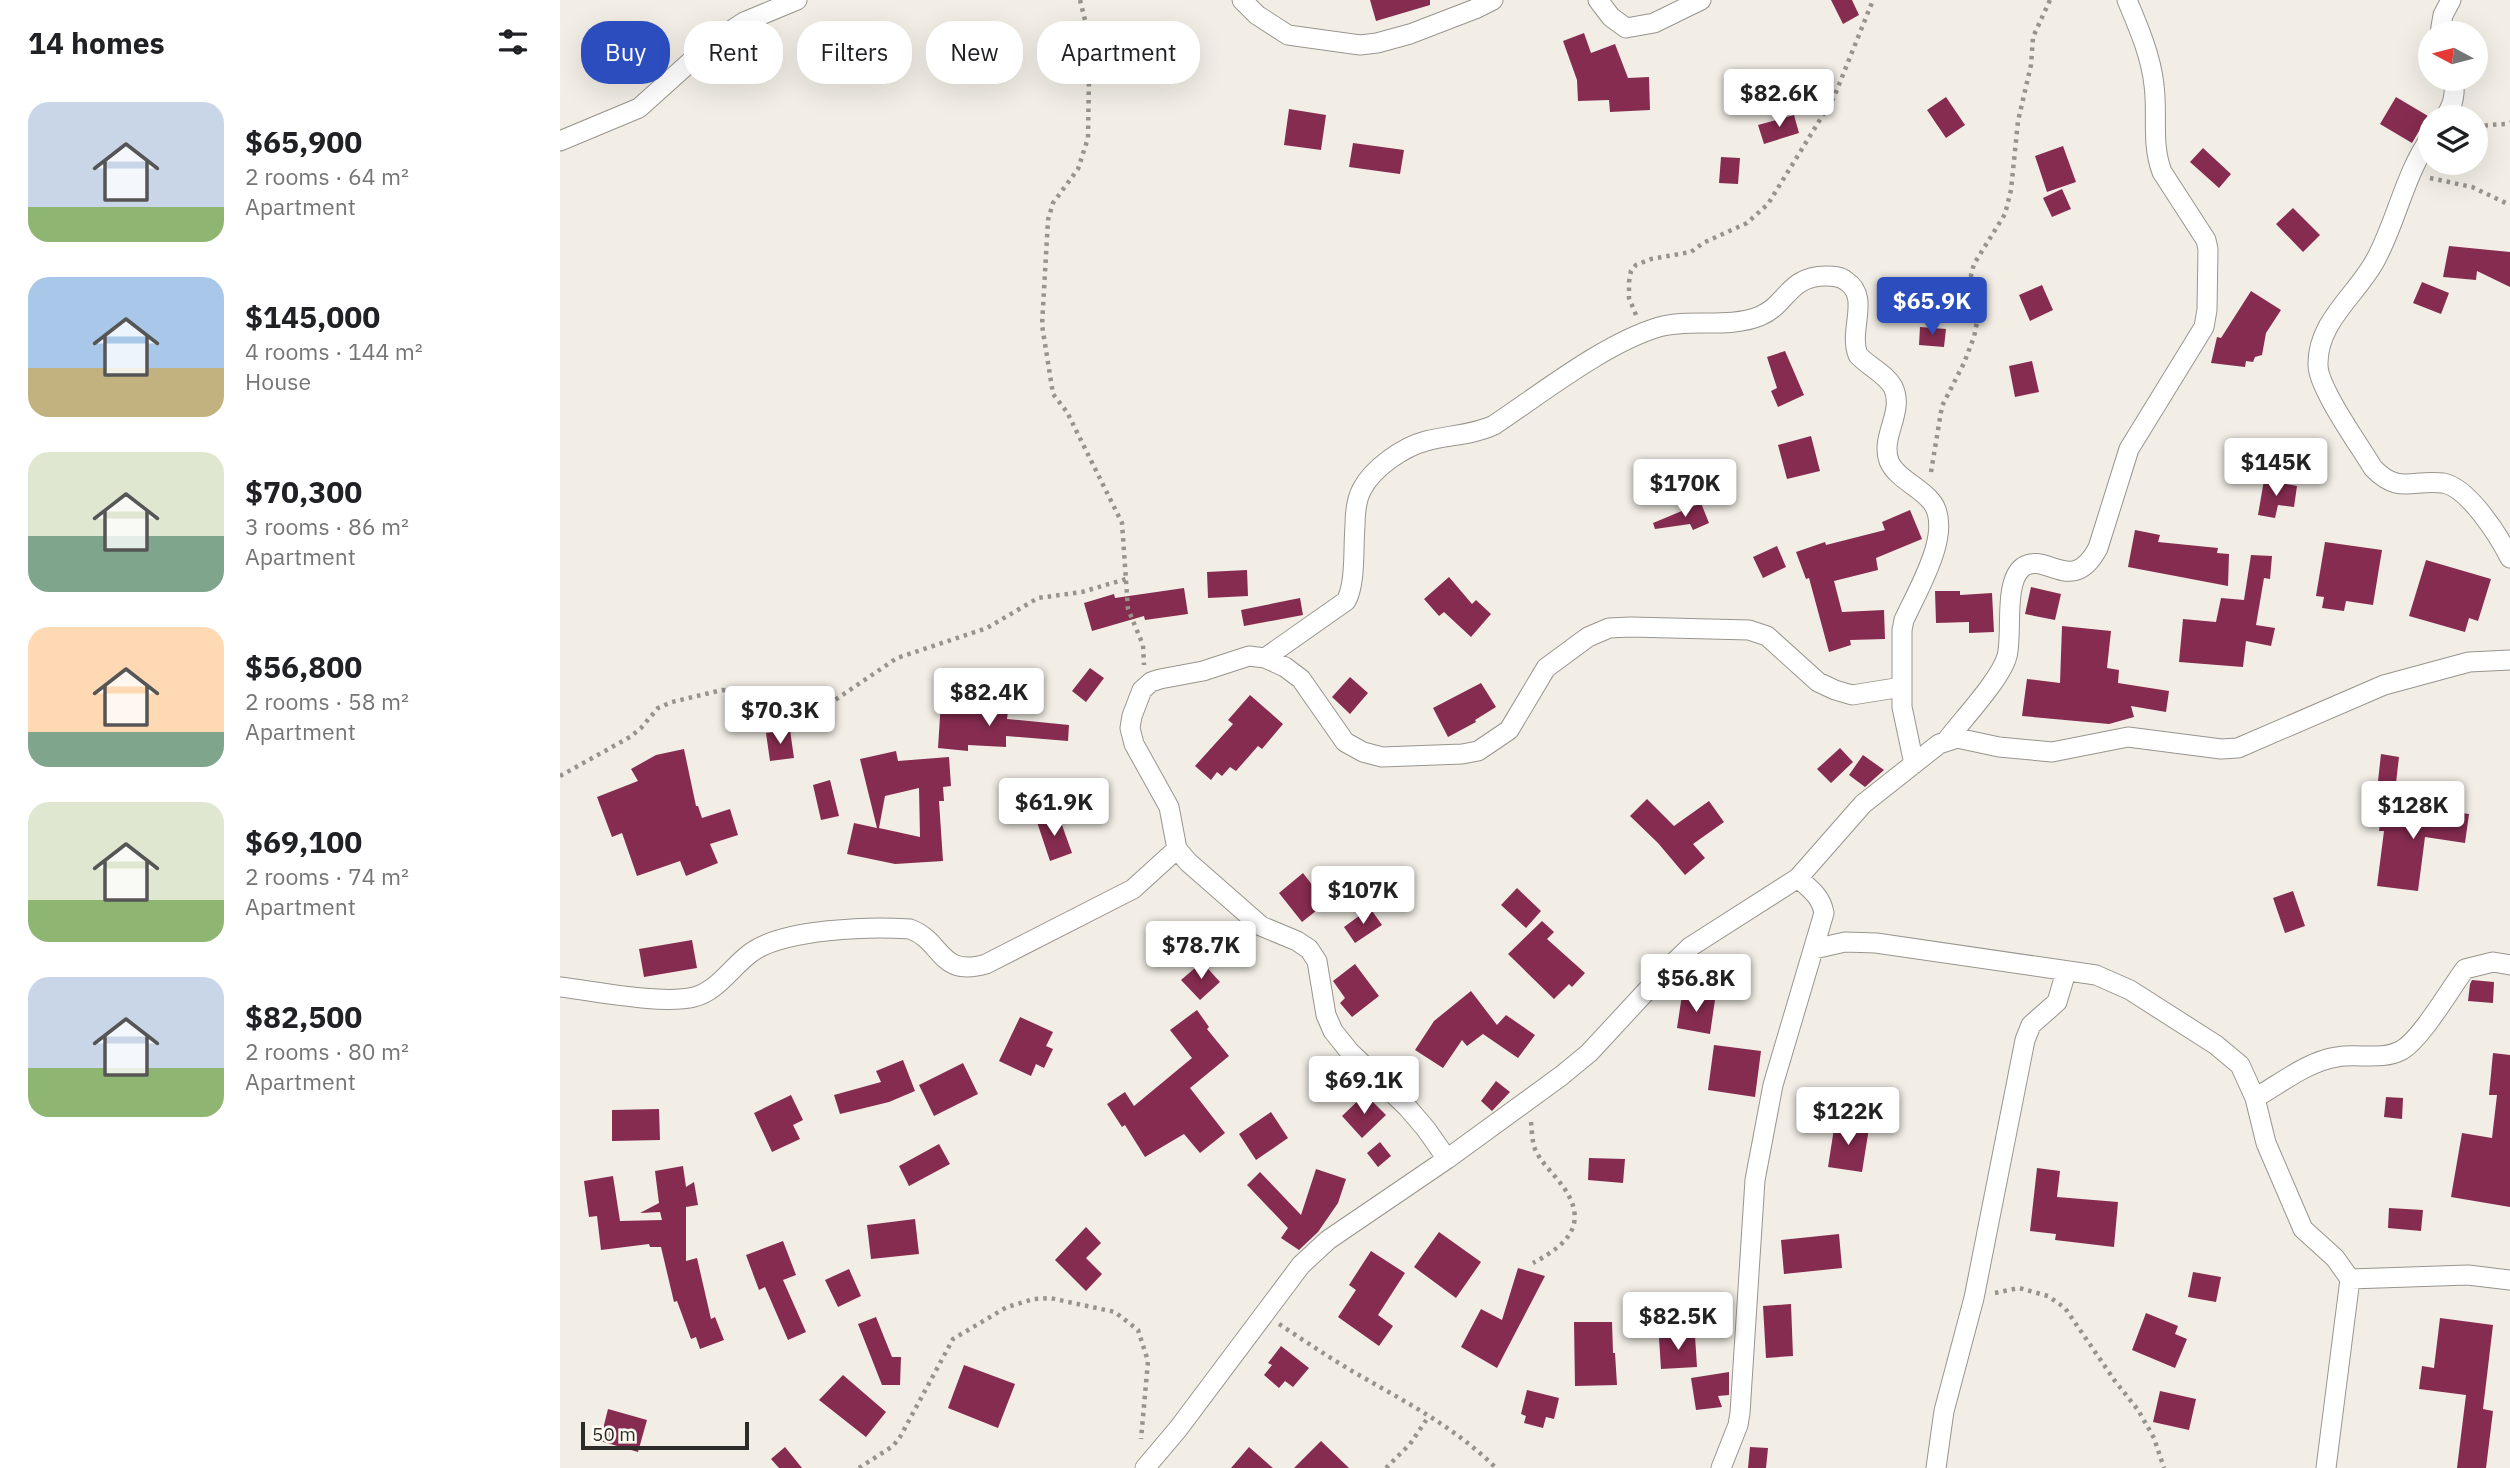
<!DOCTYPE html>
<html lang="en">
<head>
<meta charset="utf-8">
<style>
	body { margin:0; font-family:"IBM Plex Sans",sans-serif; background:#f6f6f6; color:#202124; height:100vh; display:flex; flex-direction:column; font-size:26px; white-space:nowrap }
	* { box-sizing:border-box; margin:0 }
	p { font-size:23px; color:#757577 }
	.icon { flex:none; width:38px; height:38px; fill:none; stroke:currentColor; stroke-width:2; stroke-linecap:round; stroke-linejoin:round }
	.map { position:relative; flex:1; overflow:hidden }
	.details { display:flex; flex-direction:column; background:#fff; width:560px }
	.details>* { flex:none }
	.banner { position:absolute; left:21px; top:21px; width:665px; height:63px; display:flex; gap:14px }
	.needle { width:46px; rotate:277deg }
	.buttons { position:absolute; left:1858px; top:21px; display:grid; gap:14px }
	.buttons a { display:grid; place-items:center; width:70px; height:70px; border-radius:50%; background:#fff; box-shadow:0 7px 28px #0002; font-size:35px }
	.scale { position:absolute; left:21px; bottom:18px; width:168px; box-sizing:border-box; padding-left:7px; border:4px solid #2c2b28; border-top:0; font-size:19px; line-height:24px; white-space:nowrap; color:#2c2b28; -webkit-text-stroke:5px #fffbf3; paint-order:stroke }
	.price { position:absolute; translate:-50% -60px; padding:0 16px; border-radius:7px; background:#fff; color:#222; font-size:23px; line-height:46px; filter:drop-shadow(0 2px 4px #0008) }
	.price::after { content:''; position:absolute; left:50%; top:42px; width:21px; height:16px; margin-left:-10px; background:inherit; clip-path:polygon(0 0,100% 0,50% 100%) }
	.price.selected { background:#2b4dbd; color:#fff }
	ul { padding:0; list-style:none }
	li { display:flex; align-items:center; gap:21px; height:175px; padding:0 28px }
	li span { display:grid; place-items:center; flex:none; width:196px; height:140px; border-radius:21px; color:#555 }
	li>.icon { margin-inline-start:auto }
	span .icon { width:84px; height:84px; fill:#fffc; stroke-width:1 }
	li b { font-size:30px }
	h2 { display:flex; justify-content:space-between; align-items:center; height:84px; padding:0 28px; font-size:30px }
	.pill { padding:0 24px; border-radius:28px; background:#fff; box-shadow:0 7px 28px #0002; font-size:24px; line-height:63px }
	.pill.selected { background:#2b4dbd; color:#fff }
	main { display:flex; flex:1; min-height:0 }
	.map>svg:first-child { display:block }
	.building { fill:#862c50; fill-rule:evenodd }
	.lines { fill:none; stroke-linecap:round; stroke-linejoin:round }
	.minor-casing { stroke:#98958d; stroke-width:21 }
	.path { stroke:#97948e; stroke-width:4.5; stroke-dasharray:3.5 5; stroke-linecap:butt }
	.minor { stroke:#fff; stroke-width:19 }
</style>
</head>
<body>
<main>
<section class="details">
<h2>14 homes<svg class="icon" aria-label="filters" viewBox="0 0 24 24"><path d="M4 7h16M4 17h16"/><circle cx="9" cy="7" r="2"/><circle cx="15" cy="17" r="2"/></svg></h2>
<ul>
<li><span style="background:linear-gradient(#c9d6e8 75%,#8fb573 0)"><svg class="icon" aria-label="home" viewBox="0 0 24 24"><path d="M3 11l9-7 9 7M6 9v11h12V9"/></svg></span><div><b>$65,900</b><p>2 rooms · 64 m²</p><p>Apartment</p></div></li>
<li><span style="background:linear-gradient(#a9c7e8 65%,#c2b280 0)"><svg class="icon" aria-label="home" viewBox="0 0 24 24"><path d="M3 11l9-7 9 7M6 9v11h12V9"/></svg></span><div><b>$145,000</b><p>4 rooms · 144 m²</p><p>House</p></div></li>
<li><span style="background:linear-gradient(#dfe7d0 60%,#7fa58c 0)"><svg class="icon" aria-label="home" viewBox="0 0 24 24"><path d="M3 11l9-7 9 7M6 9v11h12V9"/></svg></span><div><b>$70,300</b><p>3 rooms · 86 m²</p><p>Apartment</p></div></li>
<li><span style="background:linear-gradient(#ffd9b3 75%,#7fa58c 0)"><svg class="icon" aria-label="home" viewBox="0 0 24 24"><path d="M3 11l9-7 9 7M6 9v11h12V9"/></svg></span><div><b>$56,800</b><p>2 rooms · 58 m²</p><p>Apartment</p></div></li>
<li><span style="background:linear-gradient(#dfe7d0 70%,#8fb573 0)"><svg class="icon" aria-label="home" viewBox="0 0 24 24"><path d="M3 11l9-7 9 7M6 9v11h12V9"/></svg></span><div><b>$69,100</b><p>2 rooms · 74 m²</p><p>Apartment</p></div></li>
<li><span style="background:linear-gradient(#c9d6e8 65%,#8fb573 0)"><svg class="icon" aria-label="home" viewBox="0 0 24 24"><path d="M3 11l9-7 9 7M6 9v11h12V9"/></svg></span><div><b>$82,500</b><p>2 rooms · 80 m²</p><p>Apartment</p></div></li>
</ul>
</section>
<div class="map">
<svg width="1950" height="1468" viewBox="0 0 1950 1468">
	<rect width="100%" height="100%" fill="#f2eee6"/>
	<!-- building -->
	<path class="building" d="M810 0H870V5L816 21Z
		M1271 0H1292L1299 15 1283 24Z
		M1024 33 1031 53 1055 44 1068 78 1089 77 1090 110 1050 112 1049 100 1018 101 1017 80 1003 41Z
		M1386 97 1405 125 1386 138 1367 110Z
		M1836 97 1868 116 1852 143 1820 124Z
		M729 109 766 115 761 150 724 145Z
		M1234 115 1239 133 1204 144 1198 125Z
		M793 143 844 150 840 174 789 167Z
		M1503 146 1516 182 1487 192 1475 156Z
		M1643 148 1671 174 1659 188 1630 162Z
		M1161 157 1180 158 1178 184 1159 183Z
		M1502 189 1511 209 1492 217 1483 198Z
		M1733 208 1760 235 1743 252 1716 224Z
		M1889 246 1950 252V287L1917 271 1916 280 1883 277Z
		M1862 282 1889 293 1881 314 1853 303Z
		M1482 285 1493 310 1470 321 1459 295Z
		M1691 291 1721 310 1706 333 1702 355 1695 357 1693 362 1686 361 1685 367 1651 363 1657 337 1661 338Z
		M1360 327 1386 329 1384 347 1359 345Z
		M1225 351 1244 395 1218 407 1211 391 1217 388 1207 357Z
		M1472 361 1479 392 1455 397 1449 366Z
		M1251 436 1260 471 1227 479 1218 445Z
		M1704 480 1737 486 1734 507 1718 505 1715 518 1698 515Z
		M1141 503 1149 523 1133 530 1130 524 1095 529 1093 523Z
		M1350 510 1362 539 1316 558 1318 570 1274 581 1282 612 1324 610 1325 639 1290 640 1291 645 1269 652 1249 578 1246 579 1236 552 1265 542 1266 545 1325 530 1322 522Z
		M1575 530 1600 535 1598 542 1658 548 1657 553 1669 554 1668 586 1568 567Z
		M1765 542 1822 550 1813 605 1786 601 1784 611 1762 608 1764 597 1756 596Z
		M1217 546 1226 567 1203 578 1193 557Z
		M1691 555 1712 556 1710 579 1704 578 1696 625 1715 628 1711 646 1686 641 1683 667 1619 662 1623 619 1656 622 1661 598 1684 600Z
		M1866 560 1931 579 1918 621 1909 618 1905 632 1849 616Z
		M687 570 688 596 648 598 647 572Z
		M889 577 912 604 916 600 931 614 911 637 884 612 879 616 864 599Z
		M1471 587 1501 594 1495 620 1465 614Z
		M624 588 628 614 585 620 584 616 532 631 524 603 554 594 555 598Z
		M1375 591H1400V595L1432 593 1434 632 1409 633V622L1376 623Z
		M740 598 743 615 684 626 681 610Z
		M1502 626 1551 631 1547 668 1559 670 1558 683 1609 691 1606 712 1571 706 1574 717 1549 724 1462 716 1467 679 1500 683Z
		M530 668 544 678 526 702 512 691Z
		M790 677 808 693 790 714 772 697Z
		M921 683 936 707 915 720 916 722 888 737 873 708Z
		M690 695 723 724 702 749 698 746 676 771 670 767 662 776 657 772 651 780 635 766 673 724 668 720Z
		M381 701 412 703 411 710 448 712 447 719 509 725 508 741 446 736V747L408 745V751L378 748Z
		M230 730 234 758 210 761 206 733Z
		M1280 748 1293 762 1271 783 1257 769Z
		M124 749 136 806H138L142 818 170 809 178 835 150 844 158 863 126 876 120 861 77 876 62 833 52 837 37 797 78 781 71 769 96 755Z
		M336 751 338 761 389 757 391 786 383 787 384 801H379L383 861 335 864 287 854 294 823 317 828 300 759ZM359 788 360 837 319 828 325 796Z
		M1821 754 1839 757 1836 783 1818 781Z
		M1303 755 1324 770 1305 787 1289 775Z
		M270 780 279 816 261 820 253 785Z
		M1087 799 1114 826 1149 801 1164 822 1133 844 1145 858 1125 875 1098 843 1070 816Z
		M1823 802 1909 814 1905 843 1865 837 1858 891 1817 886 1824 831H1819Z
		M498 814 512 853 490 861 477 822Z
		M743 873 766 903 742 922 719 893Z
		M957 888 981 911 966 928 941 905Z
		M1733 891 1745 926 1725 933 1713 898Z
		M810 908 822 925 795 943 784 927Z
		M982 921 994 932 987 939 1025 973 1012 987 1009 984 994 999 948 954Z
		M132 940 137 968 84 977 79 949Z
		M642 962 660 982 640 1000 621 980Z
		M795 964 819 996 792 1017 780 1003 785 998 773 981Z
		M1912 980 1934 982 1933 1003 1908 1001 1910 984Z
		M911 991 937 1025 946 1015 975 1035 958 1058 923 1034 907 1046 902 1040 883 1068 855 1050 874 1021Z
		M1122 995 1155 1000 1150 1034 1117 1028Z
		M637 1010 649 1027 647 1029 669 1056 630 1088 665 1133 640 1153 624 1134 585 1157 565 1125 562 1127 547 1104 565 1092 574 1106 632 1058 610 1030Z
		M460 1017 493 1032 486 1046 493 1049 484 1068 476 1064 471 1076 439 1061Z
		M1154 1045 1201 1051 1195 1097 1148 1090Z
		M1933 1053 1950 1055V1207L1891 1197 1902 1133 1932 1138 1937 1095H1929Z
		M343 1060 355 1091 329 1102 280 1114 274 1095 321 1082 316 1071Z
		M403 1063 418 1094 374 1116 359 1085Z
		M936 1081 950 1092 932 1111 921 1101Z
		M805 1094 826 1115 802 1138 782 1116Z
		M231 1095 243 1120 233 1125 240 1139 212 1152 194 1113Z
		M1826 1097 1843 1098 1842 1119 1824 1117Z
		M99 1109 100 1140 52 1141V1110Z
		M711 1112 728 1138 696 1160 679 1134Z
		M1275 1122 1309 1128 1302 1172 1268 1167Z
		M820 1142 831 1156 818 1167 807 1153Z
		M379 1144 390 1164 349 1186 339 1166Z
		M1029 1158 1065 1159 1063 1183 1028 1180Z
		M123 1166 126 1187 134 1182 138 1205 126 1207V1261L137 1258 151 1319 155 1317 164 1340 140 1349 136 1337 131 1339 117 1301 114 1302 101 1247H90L89 1244 41 1250 37 1216 29 1217 24 1181 53 1176 60 1221 102 1220 100 1212 80 1213 99 1203 95 1171Z
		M1477 1168 1500 1171 1497 1197 1558 1202 1554 1247 1495 1240 1496 1234 1470 1231Z
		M756 1169 786 1179 778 1203 758 1232 739 1250 721 1238 728 1228 687 1185 700 1172 741 1215Z
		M1829 1208 1863 1210 1861 1231 1828 1228Z
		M355 1219 359 1254 311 1259 307 1225Z
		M526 1227 541 1243 526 1258 542 1274 526 1291 495 1260Z
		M879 1232 921 1262 896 1298 854 1267Z
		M1279 1234 1282 1268 1224 1274 1221 1240Z
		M223 1241 236 1275 223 1280 246 1332 228 1340 205 1287 199 1290 186 1255Z
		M811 1251 845 1273 818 1315 833 1326 819 1346 778 1317 796 1290 789 1285Z
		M958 1268 985 1276 937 1368 901 1347 921 1309 942 1320Z
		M289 1269 301 1296 278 1307 265 1280Z
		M1633 1272 1661 1277 1656 1302 1628 1297Z
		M1231 1304 1233 1356 1206 1358 1203 1306Z
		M1586 1313 1618 1326 1615 1334 1627 1339 1615 1368 1572 1350Z
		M316 1317 332 1357H341L340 1385H322L298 1324Z
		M1880 1318 1933 1325 1923 1409 1933 1411 1926 1468H1897L1906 1395 1859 1389 1862 1366 1874 1368Z
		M1014 1322H1052L1053 1353H1055L1057 1385 1015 1386Z
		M1135 1336 1137 1367 1101 1369 1099 1338Z
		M721 1346 749 1368 733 1387 725 1381 719 1388 704 1375 712 1365 708 1363Z
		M404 1365 455 1384 438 1428 388 1408Z
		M1169 1372V1395L1158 1396 1162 1407 1136 1410 1131 1378Z
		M283 1375 326 1412 306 1437 259 1400Z
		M967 1390 999 1398 994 1419 986 1417 983 1428 964 1423 966 1416 961 1414Z
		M1600 1391 1636 1399 1629 1430 1593 1422Z
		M48 1409 87 1420 78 1452 40 1441Z
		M761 1441 789 1468H734Z
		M225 1447 242 1468H219L211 1459Z
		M689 1447 713 1468H671Z
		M1190 1447 1208 1448 1206 1468H1188Z"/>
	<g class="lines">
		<defs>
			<path id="minor" d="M682 0 697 15 728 35 800 45 817 43 850 34 915 9 933 0
				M1038 0 1051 17 1066 28 1094 23 1141 0
				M1880 33 1883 15 1891 0
				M1885 117C1894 104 1895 94 1894 79
				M1871 137C1845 173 1837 220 1816 259 1798 294 1757 321 1758 365 1758 388 1800 446 1813 468 1839 495 1852 479 1883 483 1908 487 1939 536 1950 558
				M0 141 79 108 149 45 184 22 237 0
				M705 658 786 601C796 584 793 547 795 526 795 514 796 500 802 489 813 468 843 447 866 441 889 435 913 435 934 425 982 393 1045 343 1099 327 1131 318 1168 329 1200 316 1227 305 1228 276 1266 276 1273 276 1280 276 1286 281 1311 297 1288 330 1298 355 1309 367 1325 373 1333 387 1345 412 1320 436 1329 461 1336 478 1360 487 1371 501 1395 530 1357 591 1344 620L1342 630V707L1354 764
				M1387 740C1402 720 1441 679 1447 656 1453 634 1443 582 1463 567 1486 551 1512 597 1538 548L1569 449 1644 327 1647 310 1648 249 1646 240 1602 172C1591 143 1598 115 1594 85 1591 56 1578 26 1567 0
				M1254 949 1285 942 1316 943 1536 975 1570 990 1656 1045 1680 1065 1695 1098 1706 1143 1743 1229 1775 1258 1790 1279 1766 1468
				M0 987C34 991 102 1005 134 997 157 992 173 965 192 952 224 929 311 926 350 929 383 941 379 978 426 964L573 889 617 849
				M1695 1098C1720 1084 1748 1061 1777 1057 1798 1053 1822 1061 1842 1050 1862 1038 1890 989 1905 969L1933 962 1950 965
				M887 1159 866 1129 848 1108 789 1051 773 1031 766 1015 757 961 749 949 737 941 701 926 628 862 617 849 609 807 574 744 570 728 572 716 582 690 591 682 600 679 643 671 689 656 705 658 725 667 741 679 785 742 803 752 822 757 902 754 918 751 949 730 986 668 1028 637 1049 628 1071 627 1189 630 1207 636 1258 682 1275 690 1292 695 1342 687
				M1790 1279 1908 1275 1950 1280
				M585 1468 618 1429 741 1265 768 1240 887 1159 1001 1076 1029 1053 1105 971 1130 947 1238 878 1303 804 1379 744 1397 738 1439 747 1492 752 1568 737 1661 749 1678 748 1824 685 1909 662 1950 660
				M1161 1468 1178 1425 1180 1413 1195 1180 1213 1085 1264 913C1261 896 1250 889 1238 878
				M1376 1468 1384 1411 1414 1298 1465 1040 1471 1025 1497 1002 1506 972"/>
		</defs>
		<!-- minor casing -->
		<use href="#minor" class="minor-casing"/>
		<!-- path -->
		<path class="path" d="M520 0 525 20 521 48 529 76 528 138 518 169 493 203 488 220 482 325 493 394 507 412 562 523 568 609 583 645 584 665
			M1916 126 1945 124 1950 122
			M1870 178 1912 187 1950 205
			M1076 315 1069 298V282L1071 271 1076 265 1091 259 1131 252 1143 243 1187 223 1208 204 1274 97 1313 0
			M1371 472 1382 406 1404 363 1414 337 1418 317 1411 275 1414 264 1445 214 1451 190 1458 121 1471 65 1473 37 1490 0
			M0 776 70 737 81 728 98 708 112 702 162 690 175 691 244 711 269 704 337 658 427 628 478 598 522 592 566 579
			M971 1122C972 1131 972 1141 975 1149 980 1161 990 1170 998 1180 1030 1219 1013 1242 973 1263
			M1435 1293 1459 1288 1488 1296 1505 1308 1555 1381 1578 1410 1594 1438 1604 1468
			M719 1324C743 1340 767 1356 792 1371 842 1400 895 1427 936 1468
			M299 1468 333 1446 340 1437 393 1339 447 1307 474 1299 490 1298 555 1312 578 1330 588 1361 581 1439
			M826 1468 850 1444 869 1416"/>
		<!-- minor -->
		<use href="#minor" class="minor"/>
	</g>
</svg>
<div class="buttons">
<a><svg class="needle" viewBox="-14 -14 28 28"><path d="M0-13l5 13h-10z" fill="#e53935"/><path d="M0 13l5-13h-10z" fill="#757577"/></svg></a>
<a><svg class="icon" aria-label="layers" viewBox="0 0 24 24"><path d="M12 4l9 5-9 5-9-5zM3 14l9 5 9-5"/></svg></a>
</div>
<div class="scale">50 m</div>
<b class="price" style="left:1219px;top:129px">$82.6K</b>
<b class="price selected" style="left:1372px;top:337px">$65.9K</b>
<b class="price" style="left:1716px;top:498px">$145K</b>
<b class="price" style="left:1125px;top:519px">$170K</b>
<b class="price" style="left:429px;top:728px">$82.4K</b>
<b class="price" style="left:220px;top:746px">$70.3K</b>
<b class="price" style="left:494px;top:838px">$61.9K</b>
<b class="price" style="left:1853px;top:841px">$128K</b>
<b class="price" style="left:803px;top:926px">$107K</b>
<b class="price" style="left:641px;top:981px">$78.7K</b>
<b class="price" style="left:1136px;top:1014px">$56.8K</b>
<b class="price" style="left:804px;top:1116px">$69.1K</b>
<b class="price" style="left:1288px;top:1147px">$122K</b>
<b class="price" style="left:1118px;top:1352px">$82.5K</b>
<div class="banner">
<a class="pill selected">Buy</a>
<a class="pill">Rent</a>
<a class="pill">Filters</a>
<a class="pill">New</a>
<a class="pill">Apartment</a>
</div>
</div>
</main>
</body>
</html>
